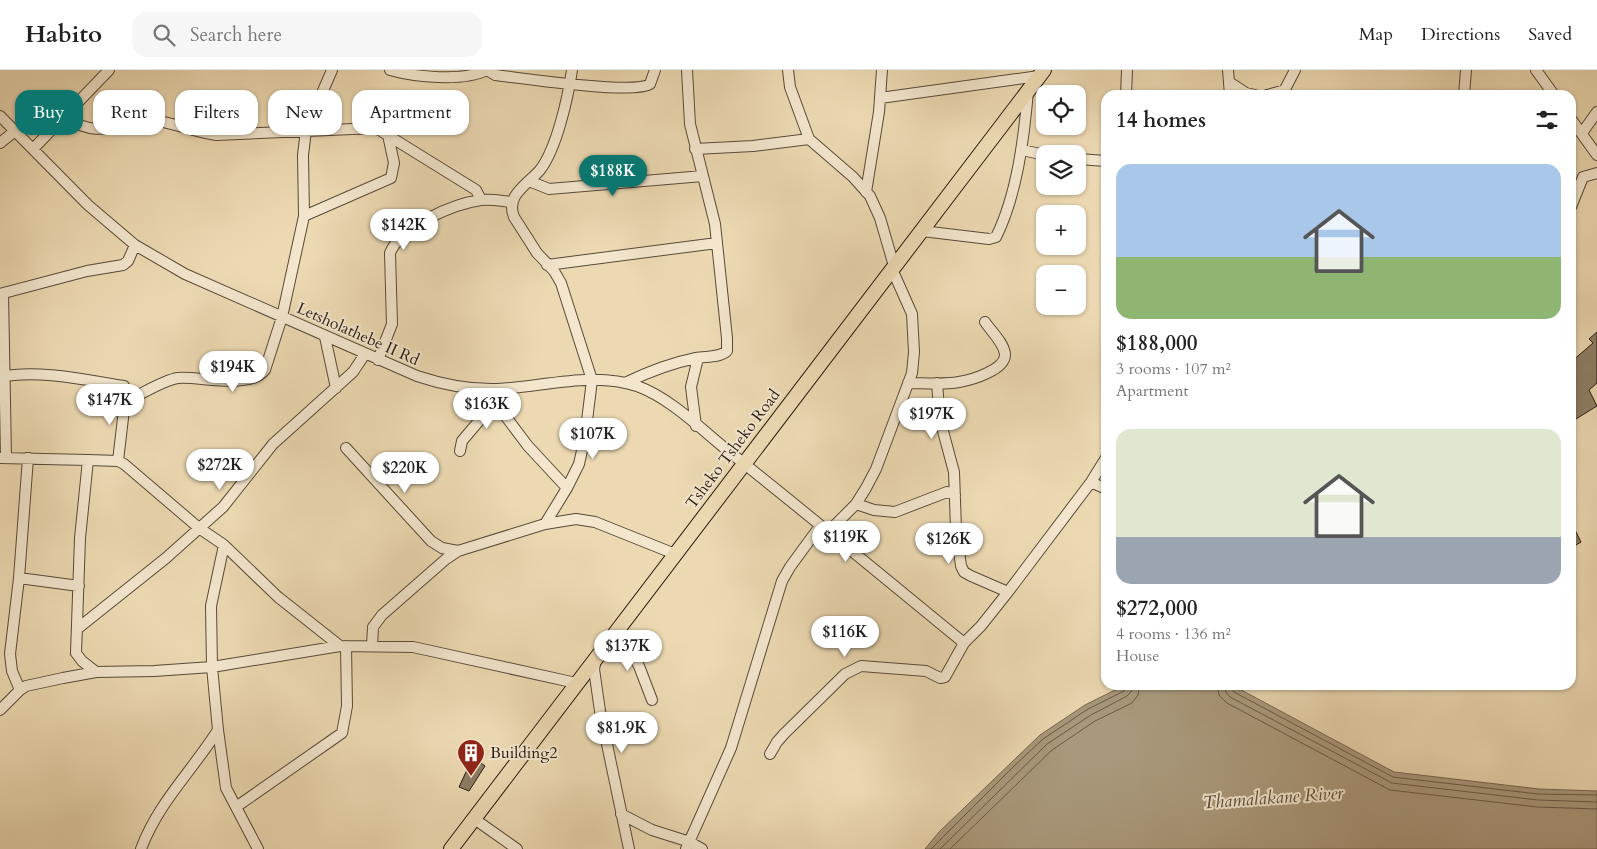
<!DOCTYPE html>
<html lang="en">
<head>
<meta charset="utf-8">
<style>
	body { margin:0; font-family:Cardo,serif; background:#f6f6f6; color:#222; height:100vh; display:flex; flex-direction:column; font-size:19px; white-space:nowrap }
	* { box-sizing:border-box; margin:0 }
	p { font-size:16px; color:#767676 }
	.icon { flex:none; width:28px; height:28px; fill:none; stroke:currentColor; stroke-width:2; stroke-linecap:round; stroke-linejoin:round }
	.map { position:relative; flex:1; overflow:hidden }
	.side { position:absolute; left:1101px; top:20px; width:475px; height:600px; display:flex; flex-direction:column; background:#fff; border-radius:15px; box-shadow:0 1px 4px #0004 }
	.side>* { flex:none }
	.guide { position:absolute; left:15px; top:20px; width:475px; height:45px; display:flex; gap:10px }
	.fabs { position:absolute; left:1036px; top:15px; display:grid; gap:10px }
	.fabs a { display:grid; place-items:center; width:50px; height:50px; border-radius:10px; background:#fff; box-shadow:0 1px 4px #0004; font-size:25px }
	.price { position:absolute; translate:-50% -42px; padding:0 11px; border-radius:18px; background:#fff; color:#222; font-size:16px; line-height:32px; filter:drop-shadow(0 1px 2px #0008) }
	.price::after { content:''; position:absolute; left:50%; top:30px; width:15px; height:11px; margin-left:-8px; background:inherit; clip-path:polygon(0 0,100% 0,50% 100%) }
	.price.current { background:#0f766e; color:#fff }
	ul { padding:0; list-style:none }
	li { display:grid; align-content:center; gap:10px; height:265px; padding:0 15px }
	li span { display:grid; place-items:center; height:155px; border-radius:15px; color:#555 }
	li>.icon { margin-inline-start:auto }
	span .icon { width:90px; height:90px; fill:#fffc; stroke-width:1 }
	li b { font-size:21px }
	h2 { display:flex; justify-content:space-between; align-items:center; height:60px; padding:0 15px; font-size:21px }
	.chip { padding:0 18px; border-radius:15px; background:#fff; box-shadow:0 1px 4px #0004; font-size:18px; line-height:45px }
	.chip.current { background:#0f766e; color:#fff }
	header { display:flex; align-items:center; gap:30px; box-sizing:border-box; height:70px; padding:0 25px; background:#fff; border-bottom:1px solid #e0e0e0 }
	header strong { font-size:24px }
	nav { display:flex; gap:28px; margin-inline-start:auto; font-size:18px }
	.search { width:350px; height:45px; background:#f6f6f6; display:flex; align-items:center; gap:12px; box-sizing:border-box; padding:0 18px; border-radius:15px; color:#767676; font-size:19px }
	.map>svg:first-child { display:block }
	.water { fill:#a9987b; stroke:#756650 }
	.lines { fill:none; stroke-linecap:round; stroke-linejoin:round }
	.shore { stroke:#685946; stroke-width:1 }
	.building { fill:#8d7d64; stroke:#271a10 }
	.minor-casing { stroke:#584a38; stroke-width:12 }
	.highway-casing { stroke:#271a10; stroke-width:16 }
	.minor { stroke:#f3e6cd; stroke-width:10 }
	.highway { stroke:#ecd9b2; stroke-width:14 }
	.labels { text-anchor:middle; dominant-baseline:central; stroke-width:4; stroke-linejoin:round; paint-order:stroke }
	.street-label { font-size:16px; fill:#271a10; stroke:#f3e6cd }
	.poi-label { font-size:16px; fill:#271a10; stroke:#f3e6cd; text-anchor:start }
	.water-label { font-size:18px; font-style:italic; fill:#5b4c3b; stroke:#f3e6cd }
</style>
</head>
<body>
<header>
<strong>Habito</strong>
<div class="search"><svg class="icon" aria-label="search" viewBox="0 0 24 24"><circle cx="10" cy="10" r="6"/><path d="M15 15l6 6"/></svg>Search here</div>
<nav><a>Map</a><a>Directions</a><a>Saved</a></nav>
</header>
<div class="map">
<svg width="1597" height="779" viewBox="0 0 1597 779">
	<rect width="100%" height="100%" fill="#ecd9b2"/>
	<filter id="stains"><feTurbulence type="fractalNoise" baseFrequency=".004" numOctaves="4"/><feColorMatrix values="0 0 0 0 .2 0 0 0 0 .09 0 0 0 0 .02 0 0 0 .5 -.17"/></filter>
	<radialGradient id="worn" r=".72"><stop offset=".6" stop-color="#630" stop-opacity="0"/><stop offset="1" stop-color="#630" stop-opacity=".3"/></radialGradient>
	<!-- water -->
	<path class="water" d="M1125 615H1232L1394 702 1539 719 1597 721V779H925L939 762 1040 665 1085 635Z"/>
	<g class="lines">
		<!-- shore -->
		<path class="shore" d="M1217 615 1219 625 1227 633 1390 720 1537 737 1597 739
			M1224 615 1226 622 1230 627 1392 713 1538 730 1597 732
			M1231 615 1234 622 1393 707 1538 724 1597 725
			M931 779 1014 696 1043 669 1088 639 1124 621 1126 615
			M940 779 1047 674 1091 645 1127 626 1131 622 1132 615
			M950 779 1052 680 1095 651 1132 633 1138 625 1140 615"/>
	</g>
	<!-- building -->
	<path class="building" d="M1597 262V313L1589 320 1597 336 1571 352V292L1593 273 1589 269Z
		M1571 452 1581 472 1571 478Z
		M473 687 485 696 469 721 459 717Z"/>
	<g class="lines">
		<defs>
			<path id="minor" d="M390 0C415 7 463 12 487 0
				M487 0 495 5C521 8 634 25 650 14L655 0
				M788 0 790 17 809 69 853 107 870 126 880 148 894 196
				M1228 0 1230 25
				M1536 0 1554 25
				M1229 12 1246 23 1255 25
				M1126 25 1127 0
				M1267 25 1285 20
				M1282 25 1295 0
				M1464 25 1466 0
				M880 28 1039 6
				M0 46 88 135 135 175 185 204 417 306C444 315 470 320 498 319 543 317 593 301 637 316 671 328 704 362 732 384 810 446 887 510 964 573
				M65 48C90 62 101 61 128 53 134 51 141 49 147 49 169 51 193 62 216 65L376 58 476 120 481 130
				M1571 49 1597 85
				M1582 63 1597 42
				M0 73 15 61
				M33 79 109 0
				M695 79 753 76 809 69
				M1022 80 1045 85
				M1078 89 1106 91
				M529 111 549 119 703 106
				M866 122 879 42 882 0
				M1571 137 1583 107 1597 103
				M304 146 391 108 394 93 388 65
				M922 161 989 169 996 167C1017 125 1024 68 1028 21
				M547 195 717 173
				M3 223 6 387
				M0 224 87 201 123 195 128 191 135 175
				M325 267 336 318
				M378 290 392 254 390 183C401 156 453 134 481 130 491 129 502 131 512 132
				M0 307C38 299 86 310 124 316L126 322 118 391
				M625 313C648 302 671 293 696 288 706 286 719 288 727 281V268L715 154 690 54 687 0
				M908 313C924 313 943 315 959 312 971 310 1006 300 1005 284 1004 273 991 261 985 252
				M937 313 940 350 954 402 956 459 961 496 964 502 971 506 1008 522
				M485 319 528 376 567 418
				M125 332C140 325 163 310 178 308 200 306 249 320 265 300L282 247 304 146 303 85 306 60 332 0
				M696 356 691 317 698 288
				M346 378 431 471 442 478 458 481
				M460 381 462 371 495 332
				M0 388 88 390 80 468 76 583 82 591 96 602
				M88 390 118 391 124 394 199 458 224 475 278 527 340 576
				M1091 412 1106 419
				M856 434 874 440 895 442 947 422 955 425
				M545 454 567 418 579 394 585 367 592 310 561 213 554 201 537 183 514 147C505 125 528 114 540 100 557 78 568 27 572 0
				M828 462 856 434 866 418 876 399 912 303 914 282 912 244 892 199
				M224 475 211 536 212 597 218 660 226 718 258 779
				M19 508 79 516
				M77 559 166 488 223 437 273 374 353 302 365 284
				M612 568 633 586 639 596 652 630
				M372 576 373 557 382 545 446 489 458 481 545 454 576 449 595 452 675 484
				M596 589 594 599 600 641 629 779
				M20 620 12 601 10 584 19 508 28 388
				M0 640 20 620 26 616 63 608 96 602 154 601 212 597 340 576 413 577 576 613
				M770 684 777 672 784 664 845 604 861 596 926 601 940 608 945 607 964 573 981 556 1008 522 1091 412 1106 388
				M236 737 342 663 347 636 346 576
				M621 744 652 760 690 772 702 779
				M473 748 517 779
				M141 779C158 733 192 701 218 660
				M686 779 731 678 782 511 790 497 820 456"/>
			<path id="highway" d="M451 779 1044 0"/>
		</defs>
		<!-- minor casing -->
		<use href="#minor" class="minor-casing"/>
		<!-- highway casing -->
		<use href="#highway" class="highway-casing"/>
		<!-- minor -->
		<use href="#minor" class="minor"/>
		<!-- highway -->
		<use href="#highway" class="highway"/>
	</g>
	<!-- icons -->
	<defs>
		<symbol id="building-pin" viewBox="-11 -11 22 30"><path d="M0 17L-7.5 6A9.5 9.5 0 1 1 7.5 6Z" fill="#8f2418" stroke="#f3e6cd"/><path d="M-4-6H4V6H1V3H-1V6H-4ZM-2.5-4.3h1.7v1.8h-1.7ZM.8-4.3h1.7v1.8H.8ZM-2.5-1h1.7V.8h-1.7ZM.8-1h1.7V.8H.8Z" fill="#fff"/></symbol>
	</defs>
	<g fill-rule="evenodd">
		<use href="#building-pin" x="455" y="667" width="32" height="43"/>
	</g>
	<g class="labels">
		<!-- street labels -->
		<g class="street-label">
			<text transform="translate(358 264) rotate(24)">Letsholathebe II Rd</text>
			<text transform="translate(733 379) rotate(-53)">Tsheko Tsheko Road</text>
		</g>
		<!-- poi labels -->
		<g class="poi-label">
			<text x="490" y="683">Building2</text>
		</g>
		<!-- water labels -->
		<g class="water-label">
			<text transform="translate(1273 728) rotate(-4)">Thamalakane River</text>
		</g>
	</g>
	<rect width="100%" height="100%" filter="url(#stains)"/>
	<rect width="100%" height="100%" fill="url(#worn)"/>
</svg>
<div class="fabs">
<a><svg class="icon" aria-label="locate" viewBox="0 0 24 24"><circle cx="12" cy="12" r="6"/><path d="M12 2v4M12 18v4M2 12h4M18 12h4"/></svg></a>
<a><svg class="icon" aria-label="layers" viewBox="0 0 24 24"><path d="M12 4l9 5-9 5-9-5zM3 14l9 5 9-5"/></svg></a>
<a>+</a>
<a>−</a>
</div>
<b class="price current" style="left:613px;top:127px">$188K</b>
<b class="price" style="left:404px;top:181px">$142K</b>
<b class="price" style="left:233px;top:323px">$194K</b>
<b class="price" style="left:110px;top:356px">$147K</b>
<b class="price" style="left:487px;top:360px">$163K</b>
<b class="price" style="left:932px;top:370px">$197K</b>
<b class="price" style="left:593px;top:390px">$107K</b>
<b class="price" style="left:220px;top:421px">$272K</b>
<b class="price" style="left:405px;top:424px">$220K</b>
<b class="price" style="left:846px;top:493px">$119K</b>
<b class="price" style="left:949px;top:495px">$126K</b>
<b class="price" style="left:845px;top:588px">$116K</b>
<b class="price" style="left:628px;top:602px">$137K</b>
<b class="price" style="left:622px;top:684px">$81.9K</b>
<div class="guide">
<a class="chip current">Buy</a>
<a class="chip">Rent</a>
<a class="chip">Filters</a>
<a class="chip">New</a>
<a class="chip">Apartment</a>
</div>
<section class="side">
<h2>14 homes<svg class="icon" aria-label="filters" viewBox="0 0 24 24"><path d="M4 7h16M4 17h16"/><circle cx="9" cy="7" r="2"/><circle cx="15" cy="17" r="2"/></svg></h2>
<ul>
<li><span style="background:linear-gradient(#a9c7e8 60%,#8fb573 0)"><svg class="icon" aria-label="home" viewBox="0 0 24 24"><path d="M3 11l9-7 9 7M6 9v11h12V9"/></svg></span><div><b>$188,000</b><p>3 rooms · 107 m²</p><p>Apartment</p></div></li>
<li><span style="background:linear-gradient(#dfe7d0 70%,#9aa5b1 0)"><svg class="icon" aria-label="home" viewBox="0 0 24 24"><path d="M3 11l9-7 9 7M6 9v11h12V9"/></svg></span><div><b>$272,000</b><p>4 rooms · 136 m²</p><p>House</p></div></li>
</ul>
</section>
</div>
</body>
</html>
